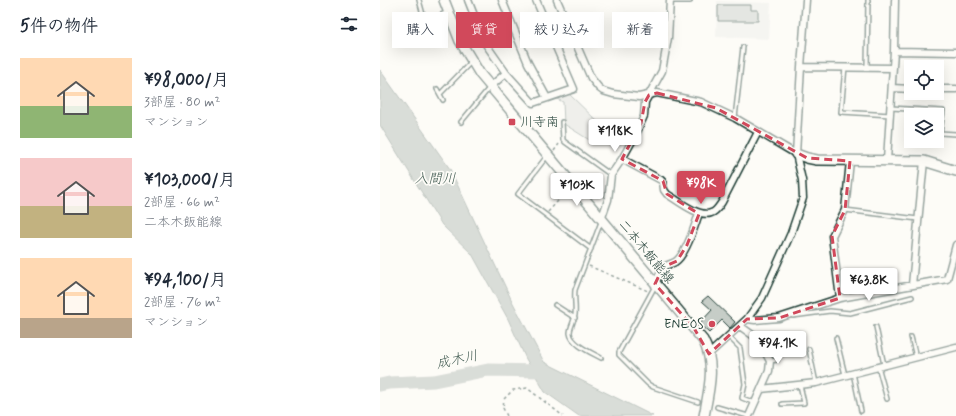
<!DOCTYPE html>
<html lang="ja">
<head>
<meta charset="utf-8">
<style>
	body { margin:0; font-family:Mynerve,"Klee One",sans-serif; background:#f2f2f3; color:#1f2937; height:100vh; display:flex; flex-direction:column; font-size:15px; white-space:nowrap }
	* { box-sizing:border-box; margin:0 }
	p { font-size:13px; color:#747a83 }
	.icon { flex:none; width:22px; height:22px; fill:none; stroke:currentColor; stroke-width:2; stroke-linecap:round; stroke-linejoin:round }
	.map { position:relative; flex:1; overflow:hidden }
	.details { display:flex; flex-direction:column; background:#fff; width:380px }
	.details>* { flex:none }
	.top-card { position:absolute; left:12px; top:12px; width:380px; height:36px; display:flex; gap:8px }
	.buttons { position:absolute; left:524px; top:60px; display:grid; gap:8px }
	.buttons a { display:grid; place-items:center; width:40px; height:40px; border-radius:0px; background:#fff; box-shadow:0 4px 16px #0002; font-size:20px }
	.price { position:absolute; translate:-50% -34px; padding:0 9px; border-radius:4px; background:#fff; color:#222; font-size:13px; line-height:26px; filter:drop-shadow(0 1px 2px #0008) }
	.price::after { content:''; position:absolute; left:50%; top:24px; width:12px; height:9px; margin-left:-6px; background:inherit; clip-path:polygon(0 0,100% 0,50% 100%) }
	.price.current { background:#d1495b; color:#fff }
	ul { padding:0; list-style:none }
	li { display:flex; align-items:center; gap:12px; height:100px; padding:0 20px }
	li span { display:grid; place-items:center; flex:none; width:112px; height:80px; border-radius:0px; color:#555 }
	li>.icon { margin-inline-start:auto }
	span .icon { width:48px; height:48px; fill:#fffc; stroke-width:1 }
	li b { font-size:17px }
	h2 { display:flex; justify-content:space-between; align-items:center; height:48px; padding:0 20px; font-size:17px }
	.pill { padding:0 14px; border-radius:0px; background:#fff; box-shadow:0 4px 16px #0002; font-size:14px; line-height:36px }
	.pill.current { background:#d1495b; color:#fff }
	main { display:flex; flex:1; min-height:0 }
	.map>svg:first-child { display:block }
	.built { fill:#eceee9 }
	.green { fill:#dde0db; stroke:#7e8e88 }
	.water { fill:#aeb8b1; stroke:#75877f }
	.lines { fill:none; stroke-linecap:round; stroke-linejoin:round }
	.river { stroke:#aeb8b1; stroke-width:13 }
	.building { fill:#c6cdc7; stroke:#1f3d34 }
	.lane-casing { stroke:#1f3d34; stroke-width:6 }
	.street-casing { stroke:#1f3d34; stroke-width:9 }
	.secondary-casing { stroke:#1f3d34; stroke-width:12 }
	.path { stroke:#1f3d34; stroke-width:1.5; stroke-dasharray:3 3; stroke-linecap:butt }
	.lane { stroke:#fdfcf7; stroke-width:3 }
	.street { stroke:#fdfcf7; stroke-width:6 }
	.secondary { stroke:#fdfcf7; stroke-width:9 }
	.marked { fill:none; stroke:#d1495b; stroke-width:3; stroke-dasharray:8 5; stroke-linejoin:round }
	.poi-dot { fill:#d1495b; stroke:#fdfcf7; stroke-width:1.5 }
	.labels { text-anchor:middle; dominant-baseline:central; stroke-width:3.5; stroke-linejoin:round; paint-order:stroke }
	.poi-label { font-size:13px; fill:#1f3d34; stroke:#fdfcf7; text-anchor:start }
	.street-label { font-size:13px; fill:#1f3d34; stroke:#fdfcf7 }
	.water-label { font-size:14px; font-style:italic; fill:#435c53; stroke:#fdfcf7 }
</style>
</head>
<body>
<main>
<section class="details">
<h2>5件の物件<svg class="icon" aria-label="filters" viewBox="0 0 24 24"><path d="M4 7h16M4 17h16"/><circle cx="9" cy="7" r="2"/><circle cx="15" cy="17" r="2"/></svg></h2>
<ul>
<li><span style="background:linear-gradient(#ffd9b3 60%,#8fb573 0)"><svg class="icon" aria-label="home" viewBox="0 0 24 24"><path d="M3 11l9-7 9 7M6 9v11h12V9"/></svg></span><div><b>¥98,000/月</b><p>3部屋 · 80 m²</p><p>マンション</p></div></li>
<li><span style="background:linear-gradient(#f6c9c9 60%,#c2b280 0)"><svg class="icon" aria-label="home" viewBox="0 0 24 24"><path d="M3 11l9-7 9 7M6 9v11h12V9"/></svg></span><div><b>¥103,000/月</b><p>2部屋 · 66 m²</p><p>二本木飯能線</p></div></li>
<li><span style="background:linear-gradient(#ffd9b3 75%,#b9a48a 0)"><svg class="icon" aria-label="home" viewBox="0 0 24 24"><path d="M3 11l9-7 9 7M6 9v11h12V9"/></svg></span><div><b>¥94,100/月</b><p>2部屋 · 76 m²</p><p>マンション</p></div></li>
</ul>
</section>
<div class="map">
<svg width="576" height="416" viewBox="0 0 576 416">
	<rect width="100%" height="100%" fill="#fdfcf7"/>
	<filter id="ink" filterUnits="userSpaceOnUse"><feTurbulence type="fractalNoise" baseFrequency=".025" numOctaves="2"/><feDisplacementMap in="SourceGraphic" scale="8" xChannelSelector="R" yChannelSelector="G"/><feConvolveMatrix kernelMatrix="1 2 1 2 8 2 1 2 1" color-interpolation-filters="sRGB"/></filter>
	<g filter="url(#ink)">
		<!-- built -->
		<path class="built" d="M337 1 391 3 389 39 336 37Z"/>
		<!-- green -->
		<path class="green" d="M188 93 219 123 211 141 184 124 183 102 175 98Z"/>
		<!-- water -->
		<path class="water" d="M0 70 70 169 132 301 164 362 273 416H199L165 392 146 359 128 319 92 254 62 225 0 125Z"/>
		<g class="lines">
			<!-- river -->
			<path class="river" d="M0 385 9 383 54 381 108 370 161 371"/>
		</g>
		<!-- building -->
		<path class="building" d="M338 5H371V10H378V21H338Z
			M328 296 355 322 350 328 342 320 329 333 319 324 332 310 322 301Z"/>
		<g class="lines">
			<defs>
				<path id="lane" d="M39 0 45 22 68 12
					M290 1H310
					M465 67 461 112 511 115
					M487 68 488 0
					M57 89 63 100
					M60 94 91 62
					M511 108 563 111 560 133 576 134
					M355 118 363 47
					M81 122 110 87
					M182 122 183 140 185 142 231 175
					M167 156 138 194 211 249
					M465 210 538 219
					M221 222 195 290C194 299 196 307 195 315 194 322 190 327 190 333 191 344 212 353 221 358
					M275 286 239 352V355L268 384 273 387 318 402
					M175 305 195 318
					M413 316 450 311 470 313 532 297
					M496 327 504 365
					M348 336 360 348 365 384 362 398 375 403
					M531 337 536 357
					M456 338 465 375
					M429 349 436 383
					M390 361 397 360
					M498 366 507 399
					M473 373 481 411
					M402 404 424 403 420 385
					M337 407 368 416"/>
				<path id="street" d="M88 0 105 43 126 73
					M122 0 148 63 167 98
					M177 0 211 78 219 88 223 91 233 94 259 97 277 93 321 102 355 118 416 154
					M514 51 576 52
					M421 67 513 68
					M110 87 126 73 153 103 194 89 156 0
					M512 88 531 89
					M557 89H576
					M242 159 281 180 283 182 284 190 287 194C297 200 319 218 331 213 336 212 339 206 342 202L378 132
					M507 160 514 51 515 0
					M221 220 228 200 231 175 242 159 256 134 264 116 265 102 282 71 288 38 290 0
					M275 284 283 267C287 265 291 264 295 262 306 255 315 226 319 213
					M532 285 544 161
					M460 298 452 236 465 210 470 161
					M367 319 375 320 399 318 460 298 567 279 576 245
					M360 326 378 339 390 361 389 371 369 416
					M329 354 367 319 382 298 411 233 423 198 422 180 416 154 421 67 426 0
					M381 389 436 383 576 347"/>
				<path id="secondary" d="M64 0 80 41 100 74 323 340C336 364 329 390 324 416
					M416 154 427 158 437 160 544 161 576 171"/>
			</defs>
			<!-- lane casing -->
			<use href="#lane" class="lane-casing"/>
			<!-- street casing -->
			<use href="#street" class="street-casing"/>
			<!-- secondary casing -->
			<use href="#secondary" class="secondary-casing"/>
			<!-- path -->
			<path class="path" d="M174 151 179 144
				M168 212 187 191
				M209 266 268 291
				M127 416 123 408 124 399 133 390 147 388 183 416"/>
			<!-- lane -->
			<use href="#lane" class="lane"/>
			<!-- street -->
			<use href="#street" class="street"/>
			<!-- secondary -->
			<use href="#secondary" class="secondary"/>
		</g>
	</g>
	<!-- marked area -->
	<path d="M0 0H576V416H0ZM277 93 336 108 427 158 470 161 465 210 452 236 460 298 399 318 367 319 329 354 314 328 275 284 283 267 297 261 307 245 319 214 287 194 283 181 242 159 261 123 265 102 269 95Z" fill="#fdfcf7" fill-opacity=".55" fill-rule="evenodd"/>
	<path class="marked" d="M277 93 336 108 427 158 470 161 465 210 452 236 460 298 399 318 367 319 329 354 314 328 275 284 283 267 297 261 307 245 319 214 287 194 283 181 242 159 261 123 265 102 269 95Z"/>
	<!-- markers -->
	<g class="poi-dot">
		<rect x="128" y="118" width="8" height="8" rx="2"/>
		<circle cx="332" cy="324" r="4"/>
	</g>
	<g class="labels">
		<!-- poi labels -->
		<g class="poi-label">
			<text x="140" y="122">川寺南</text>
			<text x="324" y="324" text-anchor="end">ENEOS</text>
		</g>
		<!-- street labels -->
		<g class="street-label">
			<text transform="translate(266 252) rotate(50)">二本木飯能線</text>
		</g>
		<!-- water labels -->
		<g class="water-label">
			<text x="55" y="179">入間川</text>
			<text transform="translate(77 360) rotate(-12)">成木川</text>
		</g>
	</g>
</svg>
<div class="buttons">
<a><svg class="icon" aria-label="locate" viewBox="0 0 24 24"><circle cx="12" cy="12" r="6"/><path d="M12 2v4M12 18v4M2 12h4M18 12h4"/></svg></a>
<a><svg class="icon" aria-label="layers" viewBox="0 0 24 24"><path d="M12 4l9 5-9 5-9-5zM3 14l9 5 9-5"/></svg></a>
</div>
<b class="price" style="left:235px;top:153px">¥118K</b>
<b class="price current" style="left:321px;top:205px">¥98K</b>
<b class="price" style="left:197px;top:207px">¥103K</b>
<b class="price" style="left:489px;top:302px">¥63.8K</b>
<b class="price" style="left:398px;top:365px">¥94.1K</b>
<div class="top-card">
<a class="pill">購入</a>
<a class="pill current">賃貸</a>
<a class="pill">絞り込み</a>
<a class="pill">新着</a>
</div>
</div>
</main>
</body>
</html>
